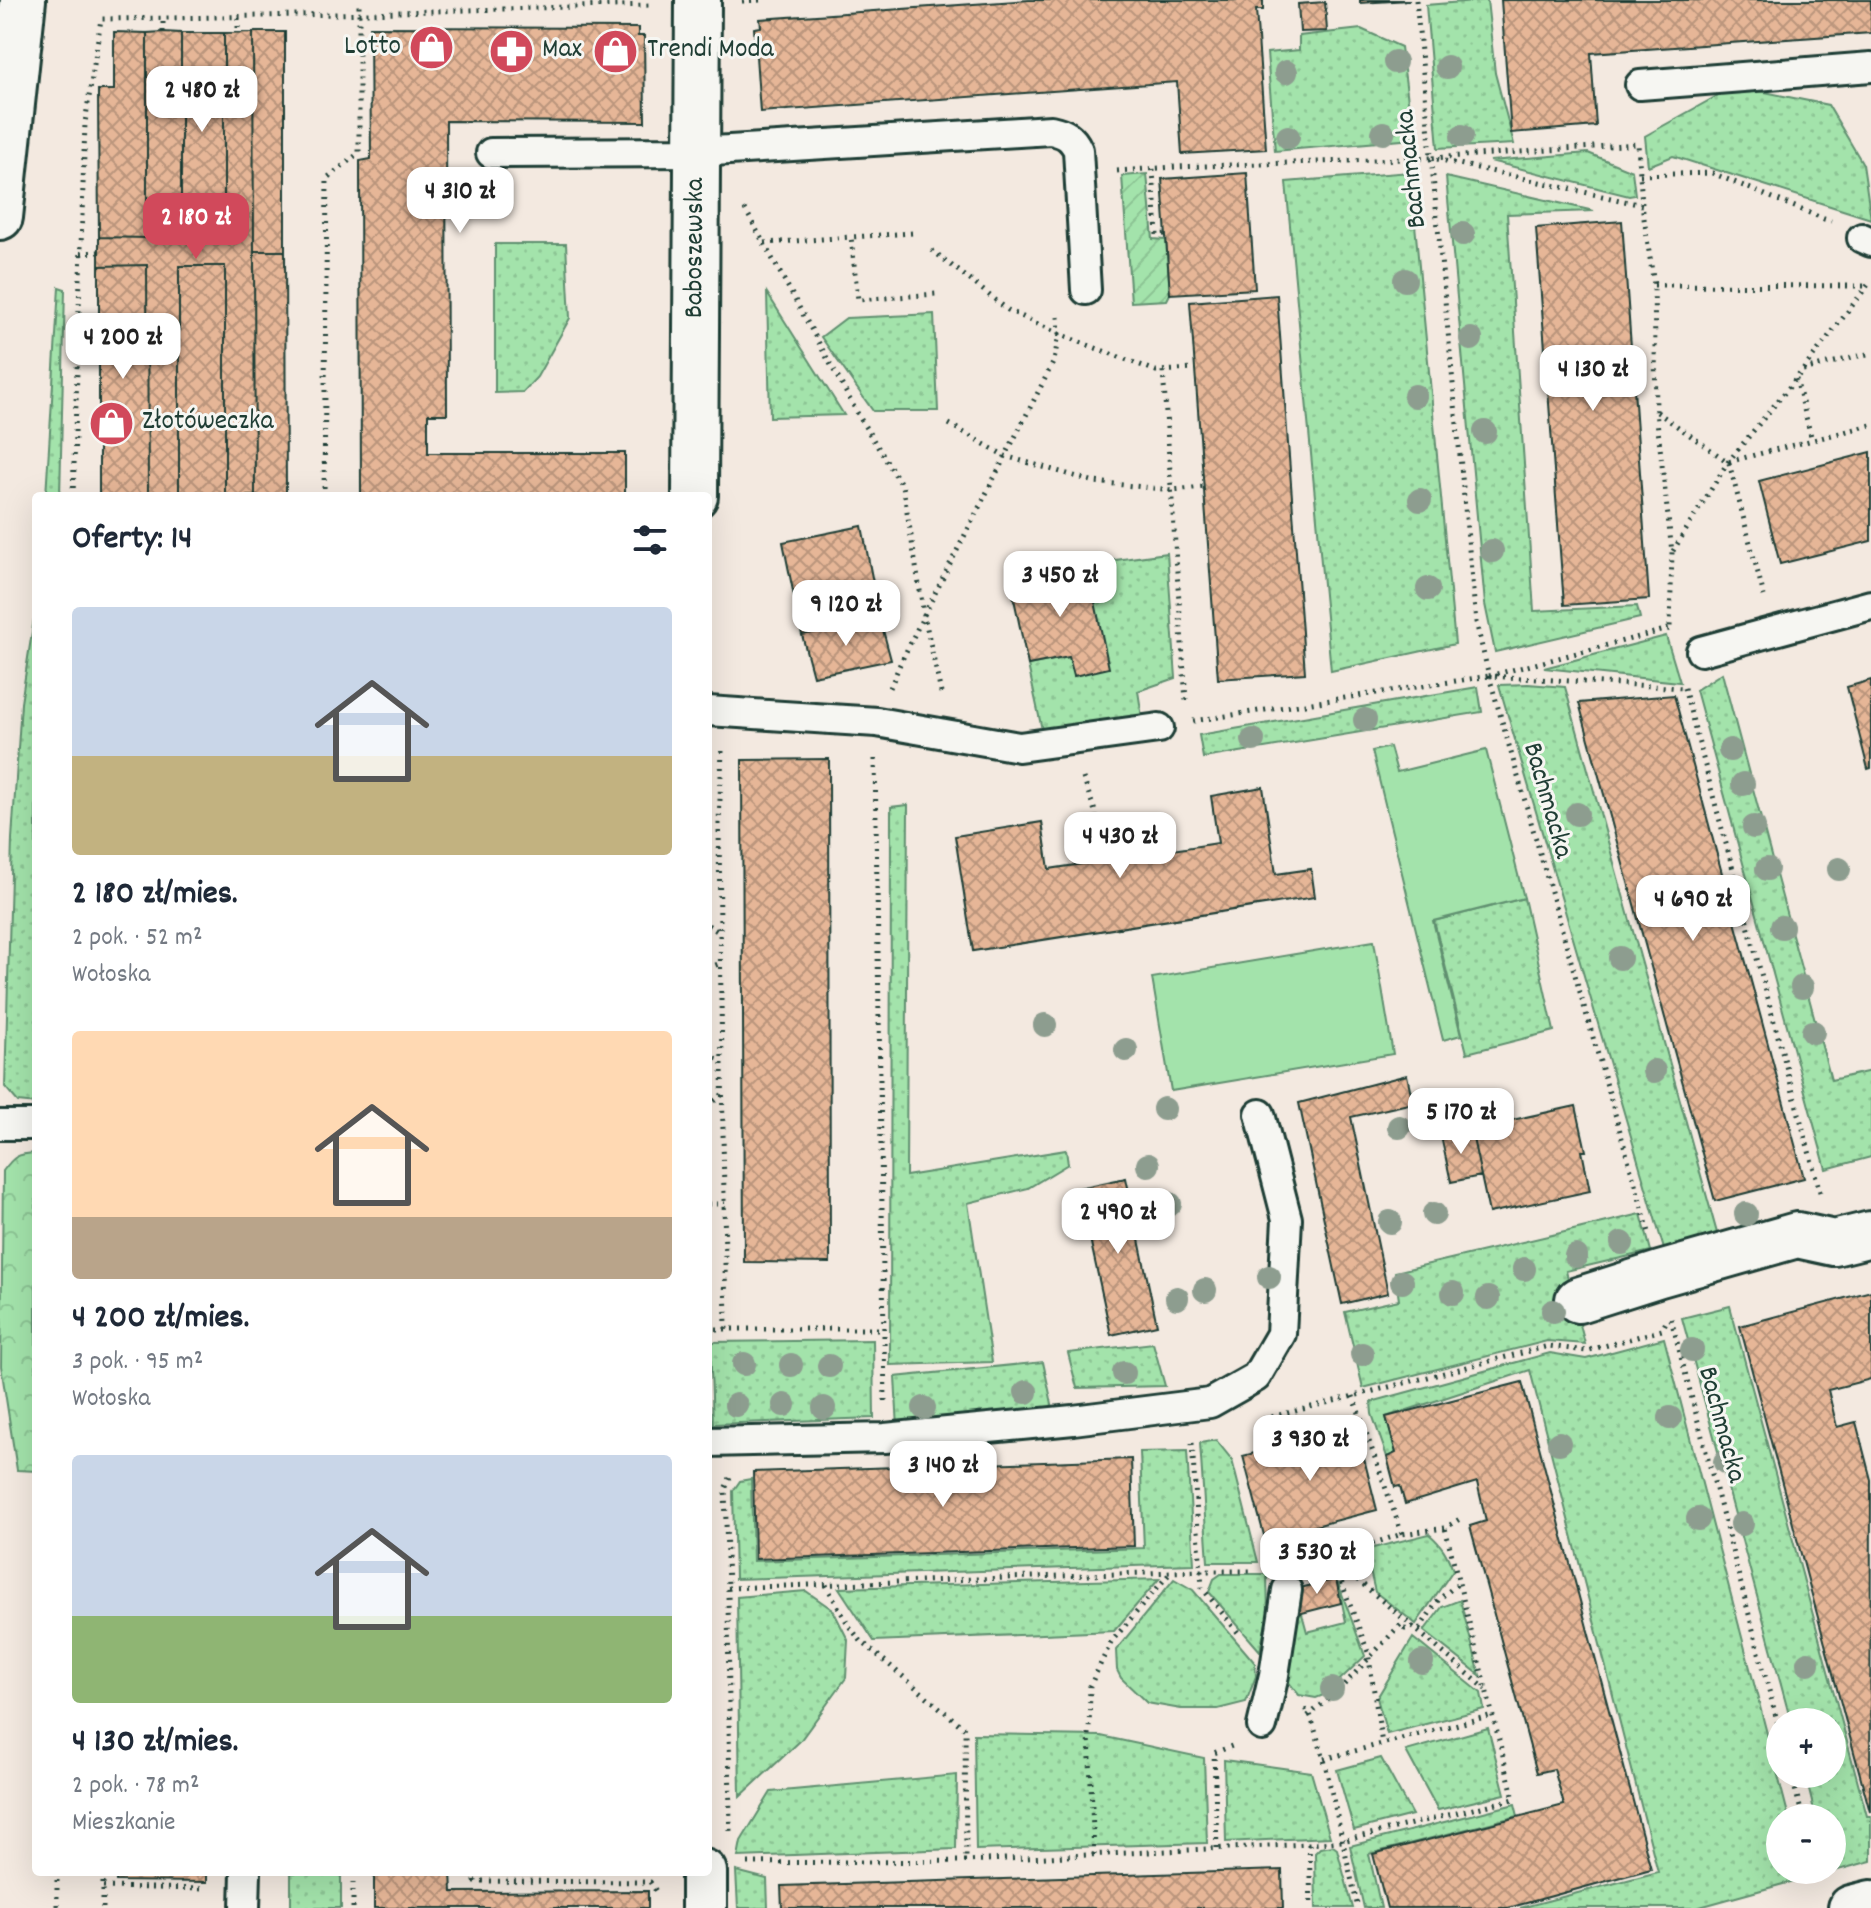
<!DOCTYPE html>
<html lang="pl">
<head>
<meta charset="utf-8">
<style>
	body { margin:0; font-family:Dekko,sans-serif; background:#f2f2f3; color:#1f2937; height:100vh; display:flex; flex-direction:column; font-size:30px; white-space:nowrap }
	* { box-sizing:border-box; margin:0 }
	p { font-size:26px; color:#747a83 }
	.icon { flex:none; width:44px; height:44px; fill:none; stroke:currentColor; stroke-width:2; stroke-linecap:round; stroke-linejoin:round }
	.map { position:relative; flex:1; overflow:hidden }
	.sheet { position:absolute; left:32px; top:492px; width:680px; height:1384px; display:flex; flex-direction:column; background:#fff; border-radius:8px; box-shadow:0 8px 32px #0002 }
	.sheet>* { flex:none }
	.fabs { position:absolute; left:1766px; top:1708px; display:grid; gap:16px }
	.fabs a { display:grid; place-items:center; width:80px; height:80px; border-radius:50%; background:#fff; box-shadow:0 8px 32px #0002; font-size:40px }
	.price { position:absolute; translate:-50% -68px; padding:0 18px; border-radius:16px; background:#fff; color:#222; font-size:26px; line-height:52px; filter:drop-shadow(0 2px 4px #0008) }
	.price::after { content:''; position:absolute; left:50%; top:48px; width:24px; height:18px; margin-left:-12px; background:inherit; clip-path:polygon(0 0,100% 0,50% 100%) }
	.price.active { background:#d1495b; color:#fff }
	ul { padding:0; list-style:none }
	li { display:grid; align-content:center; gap:16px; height:424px; padding:0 40px }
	li span { display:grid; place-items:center; height:248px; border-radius:8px; color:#555 }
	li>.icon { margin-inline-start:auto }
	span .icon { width:144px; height:144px; fill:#fffc; stroke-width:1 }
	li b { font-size:34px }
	h2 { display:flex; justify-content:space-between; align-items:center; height:96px; padding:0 40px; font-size:34px }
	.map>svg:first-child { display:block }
	.grass { fill:url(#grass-dots); stroke:#619070; stroke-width:2 }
	.forest { fill:url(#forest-crowns); stroke:#619070; stroke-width:2 }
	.garden { fill:url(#garden-furrows); stroke:#619070; stroke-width:2 }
	.pitch { fill:#a3e3ab; stroke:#619070; stroke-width:2 }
	.building { fill:url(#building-cross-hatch); stroke:#1f3d34; stroke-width:2 }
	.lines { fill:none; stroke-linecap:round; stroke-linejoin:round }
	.lane-casing { stroke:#1f3d34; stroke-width:34 }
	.street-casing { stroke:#1f3d34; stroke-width:50 }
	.secondary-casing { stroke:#1f3d34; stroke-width:50 }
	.path { stroke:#1f3d34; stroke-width:5; stroke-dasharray:2 6; stroke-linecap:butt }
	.lane { stroke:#f6f6f2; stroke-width:28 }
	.street { stroke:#f6f6f2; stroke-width:44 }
	.secondary { stroke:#f6f6f2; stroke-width:44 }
	.tree { fill:#8d9d8f }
	.labels { text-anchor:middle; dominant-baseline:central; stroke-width:6; stroke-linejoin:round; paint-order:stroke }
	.poi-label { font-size:28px; fill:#1f3d34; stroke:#f6f6f2; text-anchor:start }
	.street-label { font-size:28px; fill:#1f3d34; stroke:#f6f6f2 }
</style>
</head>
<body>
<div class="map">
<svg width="1871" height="1908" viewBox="0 0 1871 1908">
	<defs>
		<pattern id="grass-dots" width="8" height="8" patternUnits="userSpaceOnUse" patternTransform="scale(2)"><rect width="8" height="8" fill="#a3e3ab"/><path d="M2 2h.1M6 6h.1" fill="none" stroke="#8cc494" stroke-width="1.8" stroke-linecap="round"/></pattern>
		<pattern id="forest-crowns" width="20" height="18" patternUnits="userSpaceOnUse" patternTransform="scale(2)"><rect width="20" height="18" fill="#a3e3ab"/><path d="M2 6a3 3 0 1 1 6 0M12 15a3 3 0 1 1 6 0" fill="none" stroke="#8cc494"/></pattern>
		<pattern id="garden-furrows" width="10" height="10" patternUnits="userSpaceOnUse" patternTransform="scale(2)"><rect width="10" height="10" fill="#a3e3ab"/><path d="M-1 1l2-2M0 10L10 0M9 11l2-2" fill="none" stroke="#8cc494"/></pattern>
		<pattern id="building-cross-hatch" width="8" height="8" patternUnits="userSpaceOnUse" patternTransform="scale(2)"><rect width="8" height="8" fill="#e6b697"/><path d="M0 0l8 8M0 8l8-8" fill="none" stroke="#ba957c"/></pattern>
	</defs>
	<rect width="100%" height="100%" fill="#f3e9e0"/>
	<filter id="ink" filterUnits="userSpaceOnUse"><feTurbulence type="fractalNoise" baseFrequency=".0125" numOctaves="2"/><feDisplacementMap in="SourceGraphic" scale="16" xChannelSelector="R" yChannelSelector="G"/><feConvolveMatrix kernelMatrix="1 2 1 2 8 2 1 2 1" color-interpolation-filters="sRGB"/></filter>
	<g filter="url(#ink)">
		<!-- grass -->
		<path class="grass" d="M1487 0 1495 73 1514 144 1438 148 1426 5Z
			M1361 29 1401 47 1413 139 1275 151 1267 53 1299 50V36Z
			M1735 86 1828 105 1863 164 1871 219 1673 156 1648 166 1645 136Z
			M1588 153 1632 171 1635 195 1629 196 1490 161Z
			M1410 172 1455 644 1331 671 1286 182Z
			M1446 177 1594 211 1507 214 1534 611 1637 606 1640 618 1495 652 1485 604Z
			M495 244H566L570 318 537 377 523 392 495 393Z
			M59 287 65 289 60 496H46Z
			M767 293 844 415 770 417Z
			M934 314 938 411H873L821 337 846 318Z
			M1167 553 1176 678 1138 691 1142 717 1042 730 1028 665 1069 657 1087 564Z
			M36 606V1104L18 1102 5 1087 12 839 21 703Z
			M1666 636 1680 682 1544 668Z
			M1722 673 1831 1080 1871 1071V1157L1826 1169 1696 690Z
			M1528 684 1565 687 1720 1244 1668 1263 1499 685Z
			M1478 687 1482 712 1203 758 1199 735Z
			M908 805 906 1176 1066 1150 1068 1164 1028 1188 968 1203 992 1362 890 1365 891 807Z
			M1524 898 1554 1031 1467 1053 1434 921Z
			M1641 1214 1651 1251 1566 1271 1585 1344 1547 1341 1363 1388 1345 1312 1399 1300 1395 1272Z
			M1730 1306 1867 1816H1871V1861L1831 1872 1832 1818H1816L1805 1774H1832V1722H1791L1682 1318Z
			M1664 1338 1789 1818H1780V1870H1802L1805 1878 1696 1908H1520L1658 1872 1530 1370 1386 1417 1396 1453 1387 1457 1372 1414 1371 1402 1550 1353 1586 1359Z
			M873 1340 874 1418 713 1424 710 1342Z
			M1153 1343 1165 1386 1077 1388 1068 1353Z
			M1043 1362 1054 1413 898 1428 895 1377Z
			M1216 1440 1232 1460 1258 1562H1208L1200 1443Z
			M1187 1451 1194 1564 735 1579 733 1491 740 1481 751 1479 753 1561 1144 1548 1140 1452Z
			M1429 1534C1442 1545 1447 1554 1453 1570L1416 1624 1375 1592 1365 1550Z
			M1221 1574H1267L1268 1614 1260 1651 1209 1592 1214 1579Z
			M1159 1579 1114 1631 874 1641 839 1588Z
			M1174 1579 1193 1590 1255 1663 1256 1676 1246 1702 1218 1709H1181L1147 1703 1121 1678 1117 1670 1116 1650Z
			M1338 1583 1365 1656 1324 1695 1316 1698 1299 1695 1286 1679 1298 1615 1302 1614 1307 1632 1346 1622Z
			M806 1591 833 1610 848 1640 846 1678 800 1741 740 1797 737 1597Z
			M1460 1600 1480 1675 1424 1631 1442 1607Z
			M1413 1638 1481 1693 1484 1709 1387 1734 1377 1698Z
			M1488 1728 1505 1794 1438 1810 1406 1751Z
			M974 1734 1101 1736 1204 1758 1207 1843 976 1850Z
			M1381 1758 1412 1815 1354 1830 1337 1770Z
			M1224 1760 1311 1772 1330 1837 1226 1842Z
			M957 1775 956 1849 738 1857 741 1841 771 1792Z
			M1515 1804 1518 1816 1369 1854 1381 1908H1364L1350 1846Z
			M1333 1846 1337 1849 1353 1908H1316L1315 1853 1320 1848Z
			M736 1871 767 1879 768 1908H738Z
			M291 1873H341V1908H291Z"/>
		<!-- forest -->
		<path class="forest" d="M36 1153V1471L17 1470 1 1366 3 1171C14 1156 17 1154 36 1153Z"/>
		<!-- garden -->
		<path class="garden" d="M1147 174 1153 239 1166 240 1170 294 1167 300 1131 302 1122 176Z"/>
		<!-- pitch -->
		<path class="pitch" d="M1390 747 1397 772 1486 750 1524 898 1433 921 1461 1035 1443 1040 1372 751Z
			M1374 941 1393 1054 1171 1091 1152 978Z"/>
		<!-- building -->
		<path class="building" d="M1029 0H1263V10H1256L1266 149 1182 154 1177 82 760 112 754 28 761 27 760 19Z
			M1360 0H1410L1360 3Z
			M1501 0H1871V33L1591 53 1596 126 1511 133Z
			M1325 2 1327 31 1300 32 1298 4Z
			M370 27 638 28V36H644L645 122 446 121 447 414H428V453H625V496H361L360 161 371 159Z
			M114 32 147 33V238L99 237 98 90H114Z
			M253 32 255 496H225V266H179V496H148L147 265 99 266V237L147 238V33L163 32 181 33V236H224V33Z
			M253 32H285V251H254Z
			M181 33H224V236H181Z
			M1247 173 1255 289 1170 294 1162 179Z
			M1622 221 1649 599 1564 605 1536 228Z
			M254 251H285L286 496H255Z
			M147 265 148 496H99V266Z
			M179 266H225V496H179Z
			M1277 295 1305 673 1218 679 1190 302Z
			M1871 452V541L1780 564 1759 481Z
			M862 526 880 619 802 635 783 542Z
			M1087 564 1109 668 1074 676 1069 657 1028 665 1010 580Z
			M880 619 891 660 813 676 802 635Z
			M1871 680V768L1868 769 1847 687Z
			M1674 695 1804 1178 1715 1201 1579 703Z
			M829 759 830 1263 744 1262 742 760Z
			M1263 787 1276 874 1311 869 1315 897 973 951 955 836 1042 822 1049 869 1218 843 1211 796Z
			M1407 1075 1413 1103 1351 1117 1388 1293 1342 1304 1299 1103Z
			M1576 1106 1586 1151H1582L1590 1191 1489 1213 1471 1129Z
			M1471 1129 1481 1176 1451 1182 1441 1136Z
			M1126 1178 1157 1325 1111 1335 1079 1188Z
			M1871 1291V1379L1828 1390 1837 1427 1856 1422 1871 1480 1870 1812 1740 1326Z
			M1522 1382 1651 1869 1508 1908H1387L1373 1854 1564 1805 1554 1769 1537 1773 1470 1526 1486 1521 1477 1482 1405 1504 1400 1486 1395 1487 1387 1457 1396 1453 1386 1417Z
			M1356 1427 1377 1510 1265 1539 1243 1456Z
			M1131 1459 1134 1546 755 1559 753 1472Z
			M1336 1579 1341 1603 1298 1614 1292 1590Z
			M1282 1870 1283 1908H782L781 1886Z
			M116 1872H207V1882L116 1881Z
			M374 1872H451L452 1892 648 1891V1908H374Z"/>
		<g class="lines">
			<defs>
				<path id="lane" d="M1640 85 1871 67
					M491 153 698 152 1051 130C1065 133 1072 137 1078 150L1086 290
					M1862 238 1871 242
					M1701 651 1871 605
					M708 711 877 722 1019 747 1159 728
					M0 1125H36
					M708 1442 885 1438 1073 1420 1210 1403 1256 1377 1281 1334 1287 1219 1260 1114
					M1262 1726 1274 1675 1287 1590
					M245 1908 246 1872"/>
				<g id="street">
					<path id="s1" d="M695 496 698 0"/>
					<path d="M1578 1300 1660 1274 1797 1235 1834 1243 1871 1234"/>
					<path d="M704 1872V1908"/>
					<path d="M1851 1908 1871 1903"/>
				</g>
				<path id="secondary" d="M0 217 23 0"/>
			</defs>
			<!-- lane casing -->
			<use href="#lane" class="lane-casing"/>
			<!-- street casing -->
			<use href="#street" class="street-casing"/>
			<!-- secondary casing -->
			<use href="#secondary" class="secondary-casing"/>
			<!-- path -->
			<path class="path" d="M1416 0 1476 622 1489 676 1649 1232
				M742 1 761 0
				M238 18V33
				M163 32V18
				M1153 169 1157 235 1166 234
				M1117 171 1175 167 1432 158
				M1640 175 1712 173 1824 219 1831 221
				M1642 205 1432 158 1638 144 1642 205 1654 285 1656 412 1672 552 1670 628
				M745 209 864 425 903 487 924 615 900 664 890 688
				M912 233 851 237 858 300 936 294
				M765 243 851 237
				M932 250 1008 310 1059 334 1156 371 1195 369
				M81 253 99 252
				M1654 285 1866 286
				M1803 370 1871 353
				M1163 371 1186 701
				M1796 379 1812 440
				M1657 412 1728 462 1871 425
				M949 424 1005 456 1095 482 1172 490 1204 487
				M1729 463 1764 596
				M73 496 85 123 101 19C285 17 469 9 653 5
				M324 496 327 178 359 153V0
				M1673 551 1728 462 1803 370 1871 281
				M1669 629 1489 676 1684 688
				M1684 688 1820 1192
				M941 693 924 615 1054 361 1059 334 1058 317
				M1193 721 1489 676
				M722 751 719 823 720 933 726 1329
				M875 759 885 1401
				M1083 778 1096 814 1097 832
				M708 925 720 933
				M708 968 721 963
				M708 1056 723 1060
				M708 1106 723 1094
				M708 1204H725
				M1671 1319 1780 1732
				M708 1329H884
				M1353 1396 1402 1534
				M1264 1419 1549 1346 1586 1351 1662 1330 1667 1320
				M1192 1443 1202 1588 1240 1635
				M730 1478 725 1489 728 1588 730 1835
				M1333 1559 1486 1689
				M1333 1560 1368 1652 1382 1744
				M1312 1563 1402 1534 1445 1528 1463 1517
				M826 1585 849 1626 861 1641 965 1729 966 1861
				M728 1588 1200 1571H1255
				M1305 1709 1310 1714 1324 1759 1358 1908
				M1308 1716 1340 1689 1401 1624 1405 1629 1413 1627 1420 1628 1439 1599 1459 1583
				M1324 1759 1493 1715
				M1791 1774 1803 1818
				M1309 1844 1311 1908
				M1217 1848 1214 1753 1232 1746
				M1094 1855 1089 1736 1090 1686 1111 1642 1170 1573
				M748 1863 966 1861 1309 1844 1342 1841 1514 1799 1445 1528
				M57 1872V1908
				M476 1872 475 1881 650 1882 656 1891
				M103 1887 206 1889
				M103 1908V1872
				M353 1908V1872"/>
			<!-- lane -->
			<use href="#lane" class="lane"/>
			<!-- street -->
			<use href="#street" class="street"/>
			<!-- secondary -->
			<use href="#secondary" class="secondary"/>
		</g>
		<!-- trees -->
		<g class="tree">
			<circle cx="1395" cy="62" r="12"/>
			<circle cx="1447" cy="67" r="12"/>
			<circle cx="1286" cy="72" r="12"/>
			<circle cx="1383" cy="133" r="12"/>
			<circle cx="1462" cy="136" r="12"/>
			<circle cx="1288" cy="137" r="12"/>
			<circle cx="1463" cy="234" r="12"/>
			<circle cx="1405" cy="280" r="12"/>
			<circle cx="1471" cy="339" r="12"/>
			<circle cx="1415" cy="396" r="12"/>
			<circle cx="1485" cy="432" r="12"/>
			<circle cx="1420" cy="500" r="12"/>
			<circle cx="1492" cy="551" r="12"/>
			<circle cx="1428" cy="589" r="12"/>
			<circle cx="1365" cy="720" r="12"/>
			<circle cx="1253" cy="740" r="12"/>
			<circle cx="1730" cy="750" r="12"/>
			<circle cx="1743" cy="784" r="12"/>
			<circle cx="1577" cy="814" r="12"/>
			<circle cx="1754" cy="827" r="12"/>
			<circle cx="1767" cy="869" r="12"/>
			<circle cx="1839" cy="869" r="12"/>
			<circle cx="1782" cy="927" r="12"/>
			<circle cx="1620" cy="958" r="12"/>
			<circle cx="1802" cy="987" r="12"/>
			<circle cx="1045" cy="1025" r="12"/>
			<circle cx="1813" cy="1032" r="12"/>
			<circle cx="1126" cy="1050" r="12"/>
			<circle cx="1654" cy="1071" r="12"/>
			<circle cx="1164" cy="1109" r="12"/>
			<circle cx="1399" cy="1127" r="12"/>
			<circle cx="1148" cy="1165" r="12"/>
			<circle cx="1170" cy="1204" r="12"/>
			<circle cx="1434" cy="1214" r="12"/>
			<circle cx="1746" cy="1214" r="12"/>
			<circle cx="1390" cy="1222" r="12"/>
			<circle cx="1622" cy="1243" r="12"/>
			<circle cx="1576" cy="1256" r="12"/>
			<circle cx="1524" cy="1269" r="12"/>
			<circle cx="1269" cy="1277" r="12"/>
			<circle cx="1402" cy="1282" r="12"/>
			<circle cx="1205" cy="1290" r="12"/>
			<circle cx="1453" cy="1293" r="12"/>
			<circle cx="1177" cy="1298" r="12"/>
			<circle cx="1488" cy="1298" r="12"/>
			<circle cx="1553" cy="1311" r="12"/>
			<circle cx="1692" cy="1350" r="12"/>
			<circle cx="1362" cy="1354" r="12"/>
			<circle cx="744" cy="1364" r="12"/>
			<circle cx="791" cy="1365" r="12"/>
			<circle cx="829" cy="1366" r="12"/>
			<circle cx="1124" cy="1373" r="12"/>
			<circle cx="1026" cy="1392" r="12"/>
			<circle cx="736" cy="1405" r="12"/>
			<circle cx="784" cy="1405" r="12"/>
			<circle cx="824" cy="1408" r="12"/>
			<circle cx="924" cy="1408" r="12"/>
			<circle cx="1670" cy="1418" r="12"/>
			<circle cx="1559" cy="1443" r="12"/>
			<circle cx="1725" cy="1462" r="12"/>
			<circle cx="1698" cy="1519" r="12"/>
			<circle cx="1742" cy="1524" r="12"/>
			<circle cx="1422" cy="1662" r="12"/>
			<circle cx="1808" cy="1663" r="12"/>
			<circle cx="1332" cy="1689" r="12"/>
		</g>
	</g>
	<!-- icons -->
	<defs>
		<symbol id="shop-disc" viewBox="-11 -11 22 22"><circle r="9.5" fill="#d1495b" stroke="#f6f6f2"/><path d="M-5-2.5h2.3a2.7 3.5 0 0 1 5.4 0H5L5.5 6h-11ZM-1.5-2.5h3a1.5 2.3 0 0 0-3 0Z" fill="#fff"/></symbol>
		<symbol id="pharmacy-disc" viewBox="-11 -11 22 22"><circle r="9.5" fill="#d1495b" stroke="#f6f6f2"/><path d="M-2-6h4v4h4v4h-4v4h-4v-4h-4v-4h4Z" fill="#fff"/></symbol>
	</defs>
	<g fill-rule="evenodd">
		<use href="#shop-disc" x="406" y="22" width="51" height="51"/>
		<use href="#pharmacy-disc" x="486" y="26" width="51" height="51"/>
		<use href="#shop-disc" x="590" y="26" width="51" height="51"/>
		<use href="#shop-disc" x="86" y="398" width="51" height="51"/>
	</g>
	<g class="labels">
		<!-- poi labels -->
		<g class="poi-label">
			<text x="401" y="48" text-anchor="end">Lotto</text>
			<text x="542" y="51">Max</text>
			<text x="647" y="51">Trendi Moda</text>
			<text x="142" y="423">Złotóweczka</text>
		</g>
		<!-- street labels -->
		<g class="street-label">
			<text transform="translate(1413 169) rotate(-96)">Bachmacka</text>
			<text stroke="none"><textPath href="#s1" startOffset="248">Baboszewska</textPath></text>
			<text transform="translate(1546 801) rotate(74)">Bachmacka</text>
			<text transform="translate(1720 1425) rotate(75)">Bachmacka</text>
		</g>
	</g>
</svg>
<div class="fabs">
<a>+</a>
<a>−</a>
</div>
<b class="price" style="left:202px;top:134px">2 480 zł</b>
<b class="price" style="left:460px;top:235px">4 310 zł</b>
<b class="price active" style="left:196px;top:261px">2 180 zł</b>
<b class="price" style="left:123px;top:381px">4 200 zł</b>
<b class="price" style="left:1593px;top:413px">4 130 zł</b>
<b class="price" style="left:1060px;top:619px">3 450 zł</b>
<b class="price" style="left:846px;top:648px">9 120 zł</b>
<b class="price" style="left:1120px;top:880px">4 430 zł</b>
<b class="price" style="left:1693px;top:943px">4 690 zł</b>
<b class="price" style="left:1461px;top:1156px">5 170 zł</b>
<b class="price" style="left:1118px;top:1256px">2 490 zł</b>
<b class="price" style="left:1310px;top:1483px">3 930 zł</b>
<b class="price" style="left:943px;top:1509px">3 140 zł</b>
<b class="price" style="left:1317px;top:1596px">3 530 zł</b>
<section class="sheet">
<h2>Oferty: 14<svg class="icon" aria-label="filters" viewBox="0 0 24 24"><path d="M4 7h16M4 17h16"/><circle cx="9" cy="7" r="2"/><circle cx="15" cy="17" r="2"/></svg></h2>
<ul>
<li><span style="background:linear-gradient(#c9d6e8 60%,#c2b280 0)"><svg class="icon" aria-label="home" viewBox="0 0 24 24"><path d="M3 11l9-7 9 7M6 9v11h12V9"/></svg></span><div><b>2 180 zł/mies.</b><p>2 pok. · 52 m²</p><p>Wołoska</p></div></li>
<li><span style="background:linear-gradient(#ffd9b3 75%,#b9a48a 0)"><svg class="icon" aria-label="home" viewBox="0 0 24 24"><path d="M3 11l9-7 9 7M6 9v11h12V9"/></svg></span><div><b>4 200 zł/mies.</b><p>3 pok. · 95 m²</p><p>Wołoska</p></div></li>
<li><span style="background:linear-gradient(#c9d6e8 65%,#8fb573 0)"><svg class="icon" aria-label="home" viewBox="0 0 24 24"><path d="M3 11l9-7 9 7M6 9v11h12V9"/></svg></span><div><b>4 130 zł/mies.</b><p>2 pok. · 78 m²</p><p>Mieszkanie</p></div></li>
</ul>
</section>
</div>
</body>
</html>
